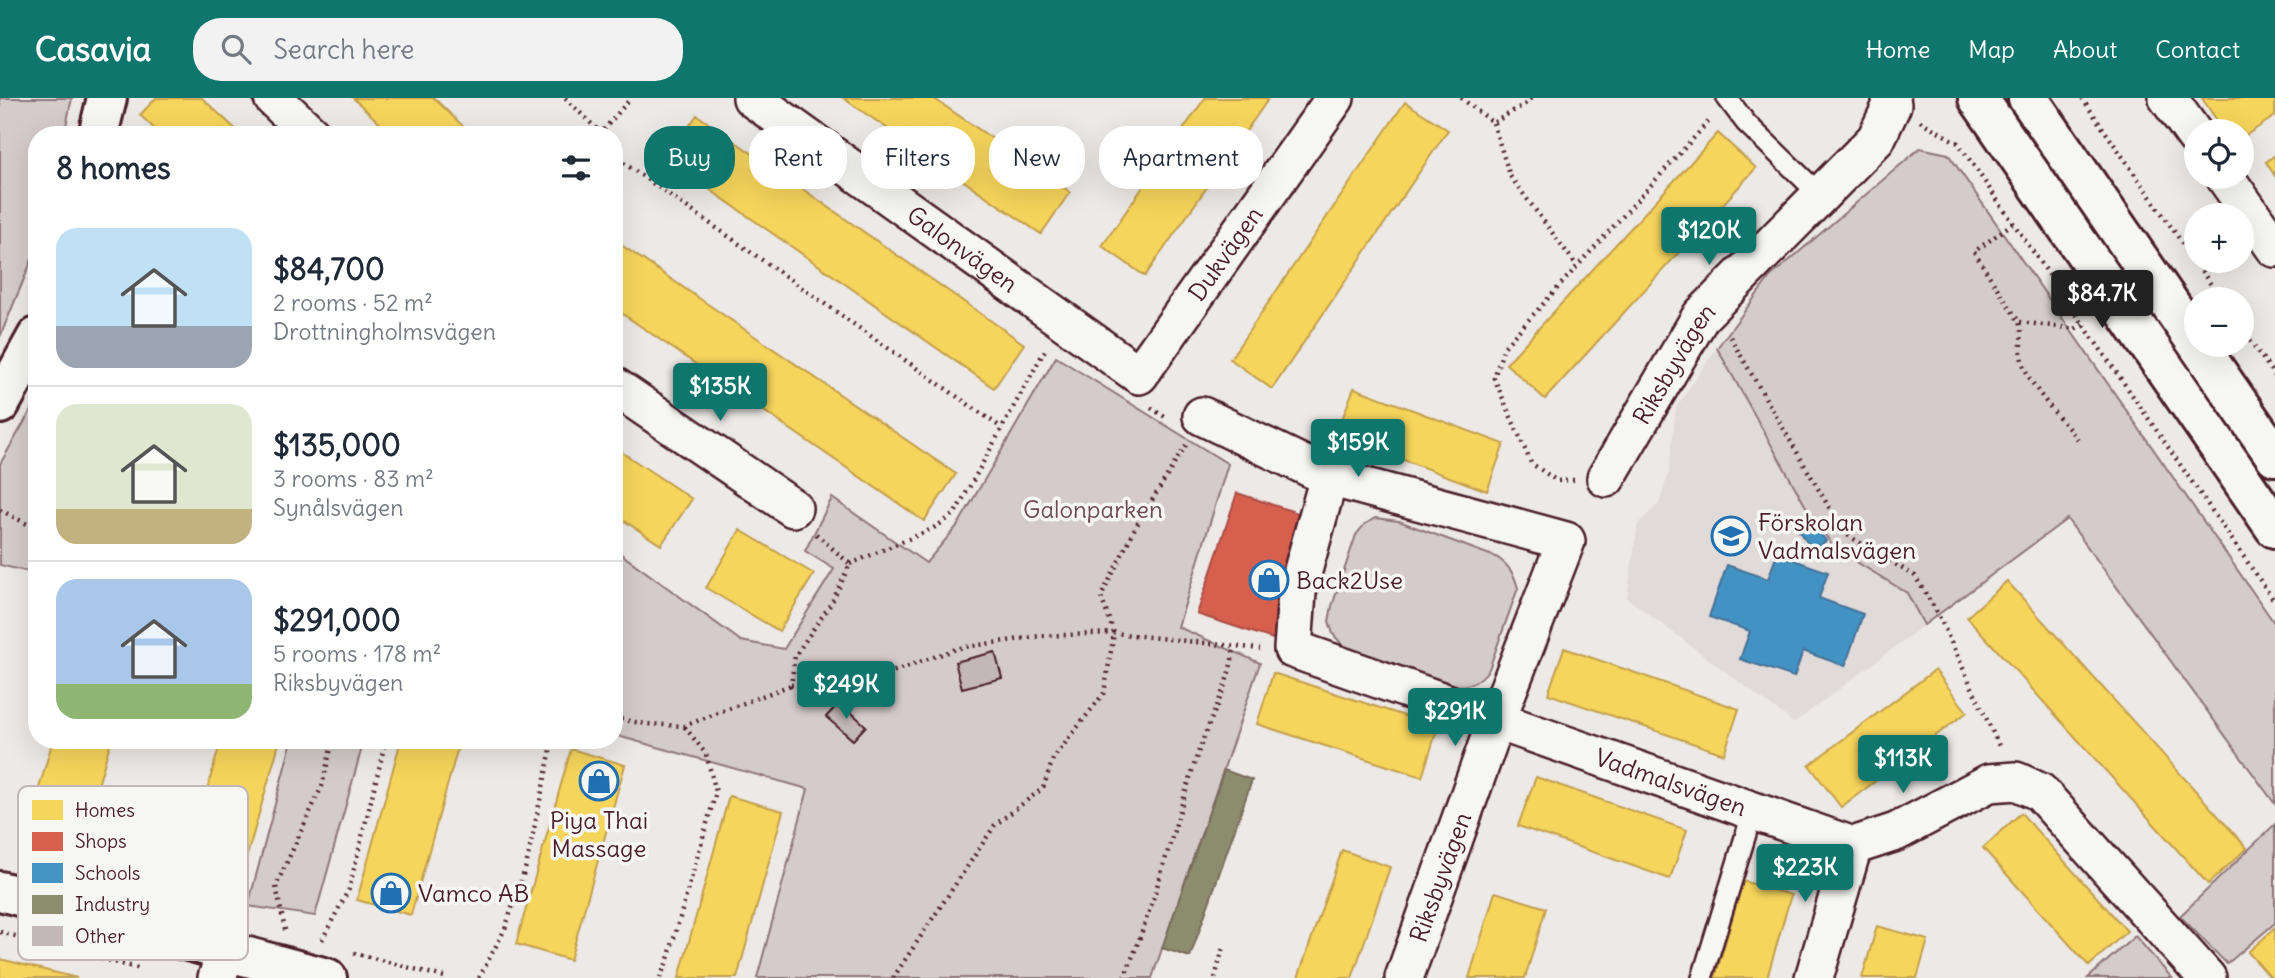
<!DOCTYPE html>
<html lang="en">
<head>
<meta charset="utf-8">
<style>
	body { margin:0; font-family:Delius,sans-serif; background:#f2f2f3; color:#1f2937; height:100vh; display:flex; flex-direction:column; font-size:26px; white-space:nowrap }
	* { box-sizing:border-box; margin:0 }
	p { font-size:23px; color:#747a83 }
	.icon { flex:none; width:38px; height:38px; fill:none; stroke:currentColor; stroke-width:2; stroke-linecap:round; stroke-linejoin:round }
	.map { position:relative; flex:1; overflow:hidden }
	.sheet { position:absolute; left:28px; top:28px; width:595px; height:623px; display:flex; flex-direction:column; background:#fff; border-radius:28px; box-shadow:0 7px 28px #0002 }
	.sheet>* { flex:none }
	.guide { position:absolute; left:644px; top:28px; width:665px; height:63px; display:flex; gap:14px }
	.tools { position:absolute; left:2184px; top:21px; display:grid; gap:14px }
	.tools a { display:grid; place-items:center; width:70px; height:70px; border-radius:50%; background:#fff; box-shadow:0 7px 28px #0002; font-size:35px }
	.price { position:absolute; translate:-50% -60px; padding:0 16px; border-radius:7px; background:#0f766e; color:#fff; font-size:23px; line-height:46px; filter:drop-shadow(0 2px 4px #0008) }
	.price::after { content:''; position:absolute; left:50%; top:42px; width:21px; height:16px; margin-left:-10px; background:inherit; clip-path:polygon(0 0,100% 0,50% 100%) }
	.price.selected { background:#222; color:#fff }
	ul { padding:0; list-style:none }
	li { display:flex; align-items:center; gap:21px; height:175px; padding:0 28px }
	li+li { border-top:2px solid #e0e1e3 }
	li span { display:grid; place-items:center; flex:none; width:196px; height:140px; border-radius:21px; color:#555 }
	li>.icon { margin-inline-start:auto }
	span .icon { width:84px; height:84px; fill:#fffc; stroke-width:1 }
	li b { font-size:30px }
	h2 { display:flex; justify-content:space-between; align-items:center; height:84px; padding:0 28px; font-size:30px }
	.chip { padding:0 24px; border-radius:28px; background:#fff; box-shadow:0 7px 28px #0002; font-size:24px; line-height:63px }
	.chip.selected { background:#0f766e; color:#fff }
	header { display:flex; align-items:center; gap:42px; box-sizing:border-box; height:98px; padding:0 35px; background:#0f766e; color:#fff }
	header strong { font-size:33px }
	nav { display:flex; gap:38px; margin-inline-start:auto; font-size:24px }
	.search { width:490px; height:63px; background:#f2f2f3; display:flex; align-items:center; gap:18px; box-sizing:border-box; padding:0 24px; border-radius:28px; color:#747a83; font-size:26px }
	.map>svg:first-child { display:block }
	.built { fill:#e0dad8 }
	.green { fill:#d4cbca; stroke:#8f757a; stroke-width:2 }
	.homes { fill:#f6d55c; stroke:#c29e4d; stroke-width:2 }
	.shops { fill:#d6604d; stroke:#ac4c43; stroke-width:2 }
	.schools { fill:#4393c3; stroke:#457095; stroke-width:2 }
	.industry { fill:#8c8c6e; stroke:#786b5a; stroke-width:2 }
	.building { fill:#c4b7b7; stroke:#4a1f2b; stroke-width:2 }
	.lines { fill:none; stroke-linecap:round; stroke-linejoin:round }
	.service-casing { stroke:#4a1f2b; stroke-width:24 }
	.minor-casing { stroke:#4a1f2b; stroke-width:42 }
	.tertiary-casing { stroke:#4a1f2b; stroke-width:44 }
	.secondary-casing { stroke:#4a1f2b; stroke-width:44 }
	.path { stroke:#4a1f2b; stroke-width:4.5; stroke-dasharray:2 5; stroke-linecap:butt }
	.service { stroke:#f6f6f2; stroke-width:19 }
	.minor { stroke:#f6f6f2; stroke-width:37 }
	.tertiary { stroke:#f6f6f2; stroke-width:38 }
	.secondary { stroke:#f6f6f2; stroke-width:38 }
	.labels { text-anchor:middle; dominant-baseline:central; stroke-width:7; stroke-linejoin:round; paint-order:stroke }
	.street-label { font-size:24px; fill:#4a1f2b; stroke:#f6f6f2 }
	.park-label { font-size:24px; fill:#6c4a53; stroke:#f6f6f2 }
	.poi-label { font-size:24px; fill:#4a1f2b; stroke:#f6f6f2; text-anchor:start }
	.key { fill:#f6f6f2; stroke:#c2b6b6; stroke-width:2 }
	.key-label { font-size:19px; fill:#4a1f2b }
</style>
</head>
<body>
<header>
<strong>Casavia</strong>
<div class="search"><svg class="icon" aria-label="search" viewBox="0 0 24 24"><circle cx="10" cy="10" r="6"/><path d="M15 15l6 6"/></svg>Search here</div>
<nav><a>Home</a><a>Map</a><a>About</a><a>Contact</a></nav>
</header>
<div class="map">
<svg width="2275" height="880" viewBox="0 0 2275 880">
	<rect width="100%" height="100%" fill="#ece9e6"/>
	<filter id="ink" filterUnits="userSpaceOnUse"><feTurbulence type="fractalNoise" baseFrequency=".0143" numOctaves="2"/><feDisplacementMap in="SourceGraphic" scale="14" xChannelSelector="R" yChannelSelector="G"/><feConvolveMatrix kernelMatrix="1 2 1 2 8 2 1 2 1" color-interpolation-filters="sRGB"/></filter>
	<g filter="url(#ink)">
		<!-- built -->
		<path class="built" d="M1717 250 1805 407 1834 450 1907 495 1924 527 1794 625 1627 500 1638 426 1659 406 1669 374 1676 310Z"/>
		<!-- green -->
		<path class="green" d="M0 0H72L64 37H37V144L31 164 0 239Z
			M1920 50 1948 56 2275 526V706L2067 421 1924 527 1907 495 1834 450 1805 407 1717 250 1770 179Z
			M1056 259 1228 366 1178 529 1260 565 1152 880H757L808 691 614 637V451L741 543 784 551 834 471 805 453 832 400 926 465 958 427Z
			M37 302V476L0 467V366Z
			M1375 420 1399 423 1498 460C1510 469 1514 476 1518 490L1489 571C1479 585 1468 589 1451 588L1350 556 1333 536 1329 523 1332 508 1356 437 1364 427Z
			M292 642H364L315 818 248 808Z
			M2275 726V825L2227 866 2180 818Z
			M2135 838 2172 880H2088Z"/>
		<!-- homes -->
		<path class="homes" d="M156 0H202L242 37H161L140 17Z
			M353 0H434L472 37H392Z
			M843 0H933L1070 94 1041 136Z
			M1205 0H1269L1145 178 1102 148Z
			M2202 0H2275V18L2242 40V33H2224Z
			M1405 4 1448 32 1272 291 1230 261Z
			M697 17 1024 246 994 290 666 61Z
			M1718 35 1756 70 1545 301 1506 266Z
			M2275 57V78L2266 64Z
			M614 142 956 376 924 423 614 210Z
			M1354 290 1504 346 1487 393 1336 337Z
			M614 349 692 401 661 447 614 416Z
			M740 432 814 476 779 533 706 490Z
			M2007 483 2247 750 2208 786 1967 519Z
			M1564 550 1739 611 1724 656 1548 596Z
			M1935 572 1967 614 1841 709 1809 667Z
			M1273 575 1438 629 1422 679 1257 626Z
			M53 642H111L86 730 32 714Z
			M221 642H280L243 772 189 756Z
			M401 642H460L411 817 357 802Z
			M571 651 625 667 570 862 516 846Z
			M1536 679 1687 732 1670 781 1518 728Z
			M729 698 783 713 737 880H679Z
			M2021 715 2127 833 2089 868 1983 750Z
			M1342 752 1390 769 1352 880H1298Z
			M1743 783 1791 797 1767 880H1715Z
			M1495 794 1546 810 1525 880H1469Z
			M1877 828 1928 842 1917 880H1862Z
			M2275 830V880H2271L2248 854Z
			M0 861 77 880H0Z"/>
		<!-- shops -->
		<path class="shops" d="M1237 395 1316 421 1276 542 1197 516Z"/>
		<!-- schools -->
		<path class="schools" d="M1810 421 1826 443 1813 452 1797 431Z
			M1777 456 1828 474 1819 500 1863 516 1845 568 1803 553 1794 579 1740 561 1750 533 1709 519 1727 467 1768 481Z"/>
		<!-- industry -->
		<path class="industry" d="M1224 672 1252 682 1190 859 1162 850Z"/>
		<!-- building -->
		<path class="building" d="M995 554 1002 580 962 590 955 564Z
			M840 604 866 628 853 642 826 619Z"/>
		<g class="lines">
			<defs>
				<path id="service" d="M1727 0 1746 25 1820 97
					M1702 880 1753 713"/>
				<g id="minor">
					<path d="M273 0 312 37"/>
					<path id="s1" d="M752 0 1139 277 1335 0"/>
					<path d="M2168 0 2196 39"/>
					<path d="M2225 79 2275 150"/>
					<path d="M614 288 793 410"/>
					<path id="s2" d="M1202 318 1329 379 1297 494 1293 551 1853 748 1896 734 1989 685 2016 683 2040 694 2207 880"/>
					<path d="M1329 379 1566 443 1496 623 1404 880"/>
					<path id="s3" d="M1606 380 1701 218 1876 41 1892 7 1891 0"/>
					<path d="M217 880 226 853"/>
					<path d="M1814 880 1853 748"/>
				</g>
				<path id="tertiary" d="M98 37 107 0
					M0 306 37 239
					M0 793 327 880"/>
				<path id="secondary" d="M1978 0 2275 430
					M2028 0 2196 244
					M2198 247 2275 358"/>
			</defs>
			<!-- service casing -->
			<use href="#service" class="service-casing"/>
			<!-- minor casing -->
			<use href="#minor" class="minor-casing"/>
			<!-- tertiary casing -->
			<use href="#tertiary" class="tertiary-casing"/>
			<!-- secondary casing -->
			<use href="#secondary" class="secondary-casing"/>
			<!-- path -->
			<path class="path" d="M565 0 603 37
				M1461 0 1493 25 1525 6 1531 0
				M2082 0 2221 201
				M1920 23 1958 45 2275 504
				M1493 25 1510 78 1577 168
				M599 37 631 0
				M614 55 618 61 1002 330
				M2013 125 1974 154 2019 224C2024 237 2019 249 2022 262 2029 289 2062 322 2080 344
				M2020 224 2075 231 2083 226
				M2242 231 2275 278
				M1730 239 1844 435 1915 478 1938 516 2000 650
				M1151 310 1167 320
				M1574 382 1557 383 1531 365 1494 280 1504 249 1711 21
				M0 412 37 431
				M816 436 850 466 832 504 795 558 791 587 858 586 959 550 1040 538 1114 535 1260 551
				M850 466 932 431 954 417 1045 252
				M614 620 646 626 684 628 791 587
				M285 832 276 788 322 688 333 642
				M0 834 141 871
				M322 842 349 791 386 642
				M354 855 448 880
				M479 880 505 831 526 768 553 642
				M660 880 668 861 716 694 706 656 684 628
				M893 880 995 727 1043 690 1053 661 1104 595 1114 535 1101 499 1135 430 1186 347
				M1124 880C1155 807 1173 730 1198 655 1210 620 1230 586 1234 549
				M1215 880 1223 849"/>
			<!-- service -->
			<use href="#service" class="service"/>
			<!-- minor -->
			<use href="#minor" class="minor"/>
			<!-- tertiary -->
			<use href="#tertiary" class="tertiary"/>
			<!-- secondary -->
			<use href="#secondary" class="secondary"/>
		</g>
	</g>
	<!-- icons -->
	<defs>
		<symbol id="school-ring" viewBox="-11 -11 22 22"><circle r="9.5" fill="#f6f6f2" stroke="#1f6fb2" stroke-width="1.5"/><path d="M0-5L7-2L0 1L-7-2ZM-4 1L0 2.5L4 1V4Q0 6-4 4Z" fill="#1f6fb2"/></symbol>
		<symbol id="shop-ring" viewBox="-11 -11 22 22"><circle r="9.5" fill="#f6f6f2" stroke="#1f6fb2" stroke-width="1.5"/><path d="M-5-2.5h2.3a2.7 3.5 0 0 1 5.4 0H5L5.5 6h-11ZM-1.5-2.5h3a1.5 2.3 0 0 0-3 0Z" fill="#1f6fb2"/></symbol>
	</defs>
	<g fill-rule="evenodd">
		<use href="#school-ring" x="1709" y="416" width="44" height="44"/>
		<use href="#shop-ring" x="1247" y="460" width="44" height="44"/>
		<use href="#shop-ring" x="577" y="661" width="44" height="44"/>
		<use href="#shop-ring" x="369" y="773" width="44" height="44"/>
	</g>
	<g class="labels">
		<!-- street labels -->
		<g class="street-label">
			<text stroke="none"><textPath href="#s1" startOffset="259">Galonvägen</textPath></text>
			<text stroke="none"><textPath href="#s1" startOffset="625">Dukvägen</textPath></text>
			<text stroke="none"><textPath href="#s3" startOffset="133">Riksbyvägen</textPath></text>
			<text stroke="none"><textPath href="#s2" startOffset="718">Vadmalsvägen</textPath></text>
			<text transform="translate(1440 779) rotate(-70)">Riksbyvägen</text>
		</g>
		<!-- park labels -->
		<g class="park-label">
			<text x="1093" y="411">Galonparken</text>
		</g>
		<!-- poi labels -->
		<g class="poi-label">
			<text x="1758" y="424">Förskolan<tspan x="1758" dy="28">Vadmalsvägen</tspan></text>
			<text x="1296" y="482">Back2Use</text>
			<text x="599" y="722" text-anchor="middle">Piya Thai<tspan x="599" dy="28">Massage</tspan></text>
			<text x="418" y="795">Vamco AB</text>
		</g>
	</g>
	<!-- legend -->
	<rect x="18" y="688" width="230" height="174" rx="10" class="key"/>
	<rect x="32" y="702" width="31" height="20" fill="#f6d55c"/>
	<rect x="32" y="734" width="31" height="19" fill="#d6604d"/>
	<rect x="32" y="765" width="31" height="20" fill="#4393c3"/>
	<rect x="32" y="797" width="31" height="19" fill="#8c8c6e"/>
	<rect x="32" y="828" width="31" height="20" fill="#c4b7b7"/>
	<g class="key-label">
		<text x="75" y="719">Homes</text>
		<text x="75" y="750">Shops</text>
		<text x="75" y="782">Schools</text>
		<text x="75" y="813">Industry</text>
		<text x="75" y="845">Other</text>
	</g>
</svg>
<div class="tools">
<a><svg class="icon" aria-label="locate" viewBox="0 0 24 24"><circle cx="12" cy="12" r="6"/><path d="M12 2v4M12 18v4M2 12h4M18 12h4"/></svg></a>
<a>+</a>
<a>−</a>
</div>
<b class="price" style="left:1709px;top:169px">$120K</b>
<b class="price selected" style="left:2102px;top:232px">$84.7K</b>
<b class="price" style="left:720px;top:325px">$135K</b>
<b class="price" style="left:1358px;top:381px">$159K</b>
<b class="price" style="left:846px;top:623px">$249K</b>
<b class="price" style="left:1455px;top:650px">$291K</b>
<b class="price" style="left:1903px;top:697px">$113K</b>
<b class="price" style="left:1805px;top:806px">$223K</b>
<div class="guide">
<a class="chip selected">Buy</a>
<a class="chip">Rent</a>
<a class="chip">Filters</a>
<a class="chip">New</a>
<a class="chip">Apartment</a>
</div>
<section class="sheet">
<h2>8 homes<svg class="icon" aria-label="filters" viewBox="0 0 24 24"><path d="M4 7h16M4 17h16"/><circle cx="9" cy="7" r="2"/><circle cx="15" cy="17" r="2"/></svg></h2>
<ul>
<li><span style="background:linear-gradient(#bfe0f5 70%,#9aa5b1 0)"><svg class="icon" aria-label="home" viewBox="0 0 24 24"><path d="M3 11l9-7 9 7M6 9v11h12V9"/></svg></span><div><b>$84,700</b><p>2 rooms · 52 m²</p><p>Drottningholmsvägen</p></div></li>
<li><span style="background:linear-gradient(#dfe7d0 75%,#c2b280 0)"><svg class="icon" aria-label="home" viewBox="0 0 24 24"><path d="M3 11l9-7 9 7M6 9v11h12V9"/></svg></span><div><b>$135,000</b><p>3 rooms · 83 m²</p><p>Synålsvägen</p></div></li>
<li><span style="background:linear-gradient(#a9c7e8 75%,#8fb573 0)"><svg class="icon" aria-label="home" viewBox="0 0 24 24"><path d="M3 11l9-7 9 7M6 9v11h12V9"/></svg></span><div><b>$291,000</b><p>5 rooms · 178 m²</p><p>Riksbyvägen</p></div></li>
</ul>
</section>
</div>
</body>
</html>
